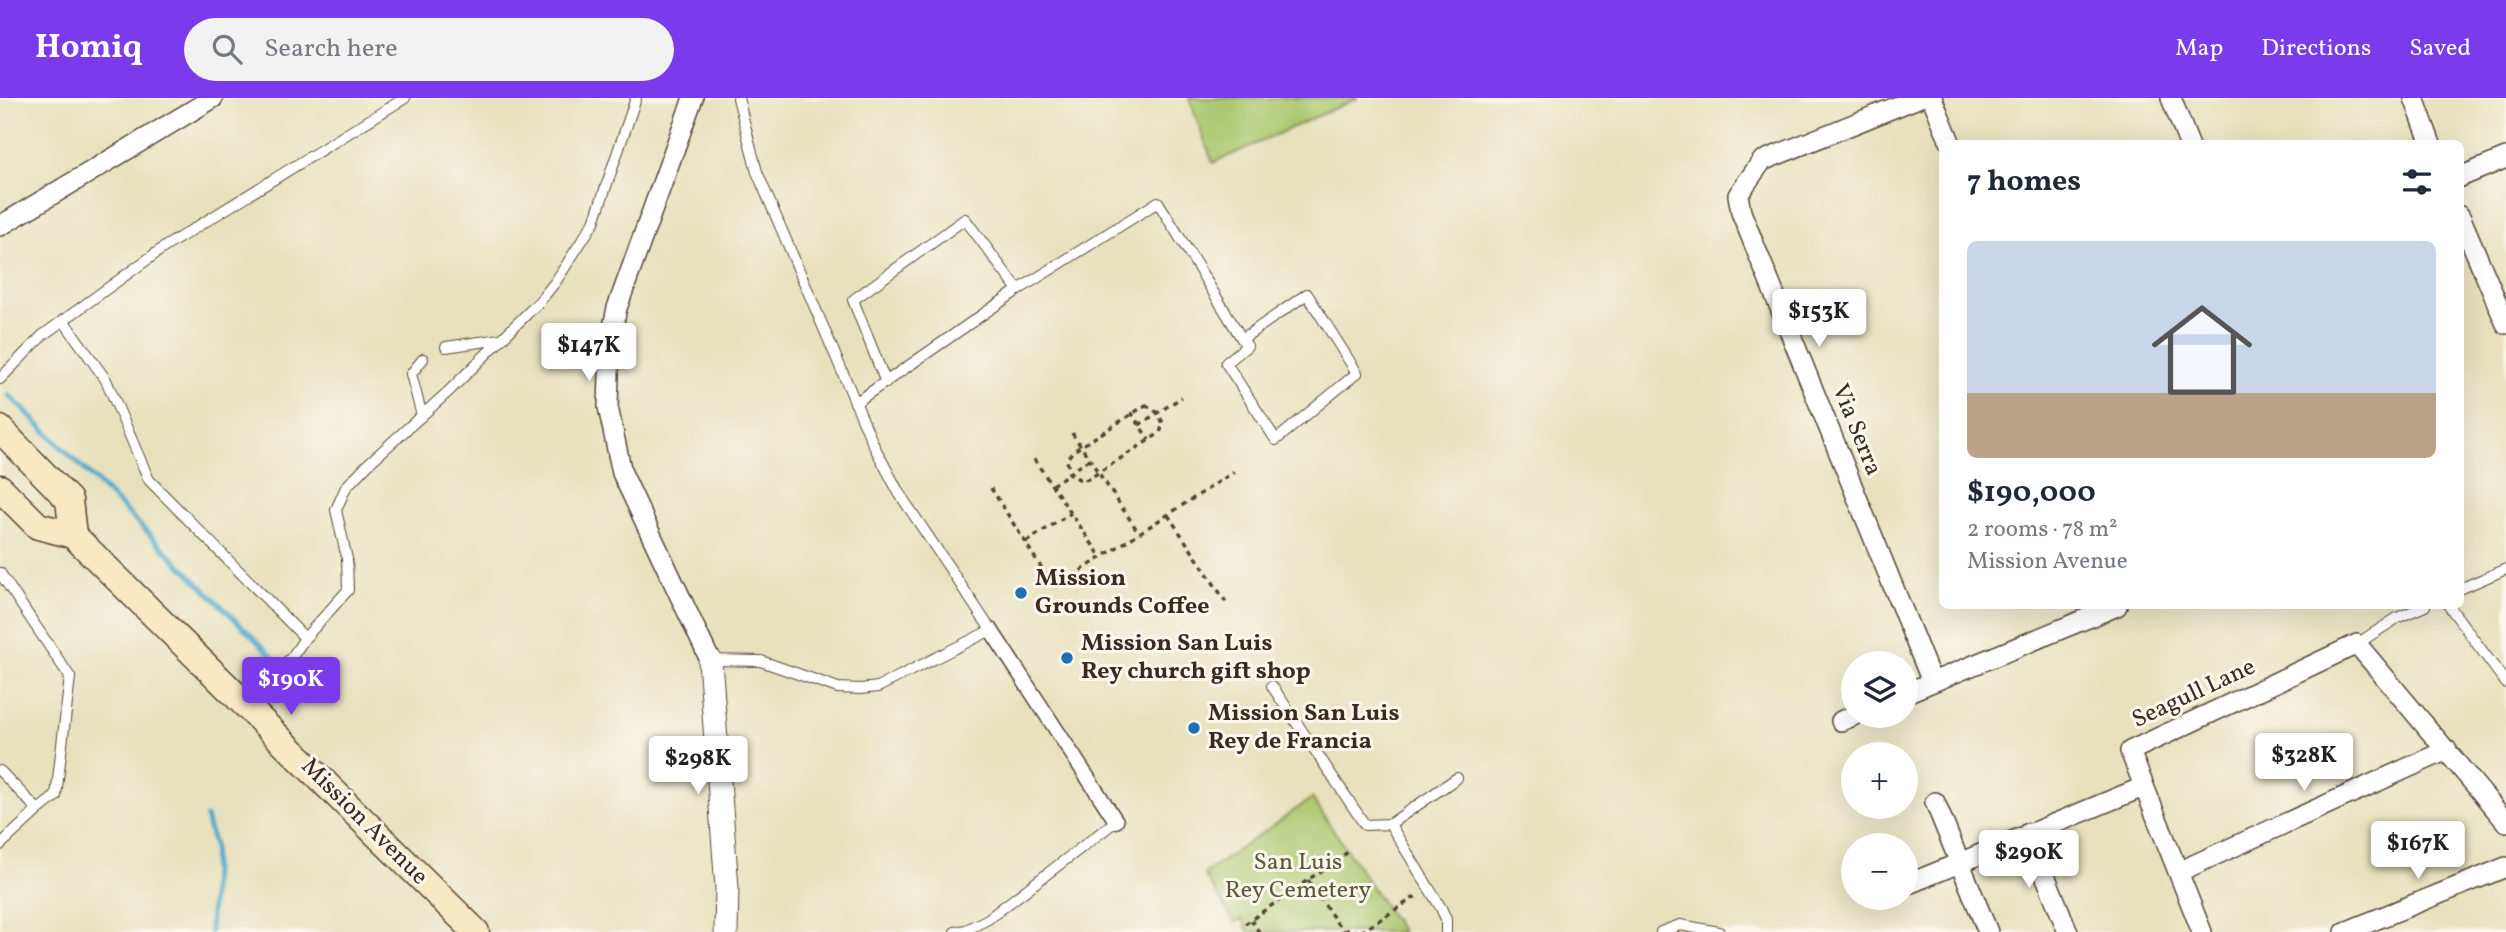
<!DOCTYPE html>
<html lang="en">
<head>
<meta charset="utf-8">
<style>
	body { margin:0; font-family:Vollkorn,serif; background:#f2f2f3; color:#1f2937; height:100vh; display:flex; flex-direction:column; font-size:26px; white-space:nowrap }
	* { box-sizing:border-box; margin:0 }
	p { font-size:23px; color:#747a83 }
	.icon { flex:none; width:38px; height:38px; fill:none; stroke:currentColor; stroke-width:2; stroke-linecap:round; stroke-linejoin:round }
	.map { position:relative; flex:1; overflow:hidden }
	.details { position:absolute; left:1939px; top:42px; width:525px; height:469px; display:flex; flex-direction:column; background:#fff; border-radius:10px; box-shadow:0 7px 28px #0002 }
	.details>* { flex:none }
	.fabs { position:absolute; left:1841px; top:553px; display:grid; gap:14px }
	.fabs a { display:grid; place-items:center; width:77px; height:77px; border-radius:50%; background:#fff; box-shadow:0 7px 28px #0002; font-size:35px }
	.price { position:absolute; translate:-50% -60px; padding:0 16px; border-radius:7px; background:#fff; color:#222; font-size:23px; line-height:46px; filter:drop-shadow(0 2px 4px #0008) }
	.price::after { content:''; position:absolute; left:50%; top:42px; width:21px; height:16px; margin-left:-10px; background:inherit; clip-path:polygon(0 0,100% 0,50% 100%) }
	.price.on { background:#7c3aed; color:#fff }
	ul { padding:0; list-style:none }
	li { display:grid; align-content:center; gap:14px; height:371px; padding:0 28px }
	li span { display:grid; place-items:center; height:217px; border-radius:10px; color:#555 }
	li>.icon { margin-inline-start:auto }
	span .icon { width:126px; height:126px; fill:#fffc; stroke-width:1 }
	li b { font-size:30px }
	h2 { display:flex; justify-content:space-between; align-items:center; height:84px; padding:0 28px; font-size:30px }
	header { display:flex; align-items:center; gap:42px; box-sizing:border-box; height:98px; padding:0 35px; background:#7c3aed; color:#fff }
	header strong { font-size:33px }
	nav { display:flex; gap:38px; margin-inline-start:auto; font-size:24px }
	.search { width:490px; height:63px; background:#f2f2f3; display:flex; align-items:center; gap:18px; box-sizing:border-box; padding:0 24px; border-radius:38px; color:#747a83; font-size:26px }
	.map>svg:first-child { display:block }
	.green { fill:#aac76e; stroke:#727846; stroke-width:2 }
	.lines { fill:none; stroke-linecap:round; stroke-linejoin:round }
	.stream { stroke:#4ca7ca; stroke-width:5 }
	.service-casing { stroke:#554536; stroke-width:12 }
	.pedestrian-casing { stroke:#554536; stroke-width:17 }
	.minor-casing { stroke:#554536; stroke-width:22 }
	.tertiary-casing { stroke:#554536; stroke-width:25 }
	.secondary-casing { stroke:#554536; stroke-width:29 }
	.path { stroke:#554536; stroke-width:3.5; stroke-dasharray:5 5; stroke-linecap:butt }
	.service { stroke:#fff; stroke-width:10 }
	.pedestrian { stroke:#fff; stroke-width:14 }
	.minor { stroke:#fff; stroke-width:19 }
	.tertiary { stroke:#fff; stroke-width:23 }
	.secondary { stroke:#f8e8c3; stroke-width:26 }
	.poi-dot { fill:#1f6fb2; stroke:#fbf7ec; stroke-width:2.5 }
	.labels { text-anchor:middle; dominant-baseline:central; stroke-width:6; stroke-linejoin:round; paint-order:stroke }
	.street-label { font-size:24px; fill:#3b2a1e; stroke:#fbf7ec }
	.poi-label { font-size:24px; font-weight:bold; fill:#3b2a1e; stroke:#fbf7ec; text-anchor:start }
	.park-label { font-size:24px; fill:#5c5936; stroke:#fbf7ec }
</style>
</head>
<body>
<header>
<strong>Homiq</strong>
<div class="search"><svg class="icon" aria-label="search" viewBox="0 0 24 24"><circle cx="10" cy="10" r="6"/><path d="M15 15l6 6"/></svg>Search here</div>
<nav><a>Map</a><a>Directions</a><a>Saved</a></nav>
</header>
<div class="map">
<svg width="2506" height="834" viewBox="0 0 2506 834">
	<rect width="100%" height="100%" fill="#fbf7ec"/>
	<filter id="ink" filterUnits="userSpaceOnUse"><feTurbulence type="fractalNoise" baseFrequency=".0143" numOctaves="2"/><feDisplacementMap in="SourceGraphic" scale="14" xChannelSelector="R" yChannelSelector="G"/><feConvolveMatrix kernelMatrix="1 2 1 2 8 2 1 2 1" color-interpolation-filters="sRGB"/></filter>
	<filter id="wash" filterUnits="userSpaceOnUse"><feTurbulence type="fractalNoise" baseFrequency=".00686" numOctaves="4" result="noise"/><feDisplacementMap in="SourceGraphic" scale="28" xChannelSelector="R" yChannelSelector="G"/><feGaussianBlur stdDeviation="1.57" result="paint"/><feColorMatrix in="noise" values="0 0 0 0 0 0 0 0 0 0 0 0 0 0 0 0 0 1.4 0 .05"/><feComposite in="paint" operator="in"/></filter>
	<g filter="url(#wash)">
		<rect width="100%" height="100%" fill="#e7e1bd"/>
		<!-- green -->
		<path class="green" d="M1189 0H1358L1213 65Z
			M1312 700 1402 834H1249L1242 821 1235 825 1204 776Z"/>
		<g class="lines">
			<!-- stream -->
			<path class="stream" d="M9 297 276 562
				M206 719 214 748 210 834"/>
		</g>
	</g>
	<g filter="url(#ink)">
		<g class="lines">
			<defs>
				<path id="service" d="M1018 192 1158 104 1242 241 1307 196 1357 275 1276 342 1226 265 1247 248 1242 241
					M63 222 106 282 149 382 305 540 292 559 247 606
					M446 249 500 241
					M0 281 43 237 166 148 405 0
					M855 305 1018 192 965 121 853 202 886 285
					M422 318 411 276 423 261
					M0 475 70 579 56 698 38 712
					M2460 491 2506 471
					M2449 508 2506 585
					M305 540 348 492 347 461 336 412 346 389 368 366 449 293 540 203 556 183 594 124 636 0
					M2357 546 2397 520 2425 508
					M711 562 761 563 838 590 860 591 878 589 991 532 899 395 874 348 757 74 738 0
					M1272 588 1365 727 1390 726 1441 810 1446 821V834
					M0 673 38 712 0 747
					M1390 726 1457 680
					M955 834 966 832 988 821 1116 723
					M1661 834 1680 827 1719 834"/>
				<path id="pedestrian" d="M991 532 1116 723"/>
				<path id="minor" d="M693 0 617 210 610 243 608 309 622 375 710 562
					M1918 0 1762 63 1738 97 1741 114 1932 584
					M1932 0 1951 46
					M2171 0 2189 46
					M2414 0 2431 46
					M2460 79 2506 60
					M2460 118 2506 226
					M0 128 213 0
					M1906 595 2117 508
					M1841 623 1853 618
					M1935 704 1988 834
					M2028 735 2068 834
					M2178 774 2447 652
					M1906 787 2143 689
					M2202 834 2130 653 2357 546 2506 724
					M2345 834 2506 769"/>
				<path id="tertiary" d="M710 562 727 790 726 834"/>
				<path id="secondary" d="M0 331 69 402 73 437
					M0 390 38 428 73 437 476 834"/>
			</defs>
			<!-- service casing -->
			<use href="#service" class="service-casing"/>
			<!-- pedestrian casing -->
			<use href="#pedestrian" class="pedestrian-casing"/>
			<!-- minor casing -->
			<use href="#minor" class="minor-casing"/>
			<!-- tertiary casing -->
			<use href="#tertiary" class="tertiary-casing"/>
			<!-- secondary casing -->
			<use href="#secondary" class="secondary-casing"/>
			<!-- path -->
			<path class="path" d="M1146 307 1158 315 1163 325 1160 335 1090 380 1082 383 1069 375 1067 361 1072 354Z
				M1131 314 1149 342
				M1139 327 1182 299
				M1072 335 1139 435
				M1034 361 1101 459
				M1052 387 1090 361
				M991 390 1054 490 1234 374
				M1168 417 1226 504
				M1026 444 1071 415
				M1308 782 1343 834
				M1251 822 1259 834
				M1245 826 1348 754
				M1344 833 1350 831 1358 834
				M1361 834 1418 797"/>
			<!-- service -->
			<use href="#service" class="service"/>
			<!-- pedestrian -->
			<use href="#pedestrian" class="pedestrian"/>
			<!-- minor -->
			<use href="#minor" class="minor"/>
			<!-- tertiary -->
			<use href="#tertiary" class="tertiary"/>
			<!-- secondary -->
			<use href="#secondary" class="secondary"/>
		</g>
	</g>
	<!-- markers -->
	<g class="poi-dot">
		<circle cx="1021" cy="495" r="7"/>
		<circle cx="1067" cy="560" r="7"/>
		<circle cx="1194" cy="630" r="7"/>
	</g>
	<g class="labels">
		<!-- street labels -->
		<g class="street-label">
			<text transform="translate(1856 332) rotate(68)">Via Serra</text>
			<text transform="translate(2194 596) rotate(-25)">Seagull Lane</text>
			<text transform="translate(364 724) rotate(45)">Mission Avenue</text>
		</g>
		<!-- poi labels -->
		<g class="poi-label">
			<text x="1035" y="481">Mission<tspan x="1035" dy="28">Grounds Coffee</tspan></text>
			<text x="1081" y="546">Mission San Luis<tspan x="1081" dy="28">Rey church gift shop</tspan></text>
			<text x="1208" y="616">Mission San Luis<tspan x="1208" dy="28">Rey de Francia</tspan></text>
		</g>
		<!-- park labels -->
		<g class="park-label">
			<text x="1298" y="765">San Luis<tspan x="1298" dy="28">Rey Cemetery</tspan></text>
		</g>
	</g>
</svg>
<div class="fabs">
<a><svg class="icon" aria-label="layers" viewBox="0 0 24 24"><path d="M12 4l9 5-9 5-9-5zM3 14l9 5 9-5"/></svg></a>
<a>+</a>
<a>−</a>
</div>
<b class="price" style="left:1819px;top:251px">$153K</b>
<b class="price" style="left:589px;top:285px">$147K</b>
<b class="price on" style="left:291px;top:619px">$190K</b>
<b class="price" style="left:2304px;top:695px">$328K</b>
<b class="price" style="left:698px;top:698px">$298K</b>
<b class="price" style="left:2418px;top:783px">$167K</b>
<b class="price" style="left:2029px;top:792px">$290K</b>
<section class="details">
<h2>7 homes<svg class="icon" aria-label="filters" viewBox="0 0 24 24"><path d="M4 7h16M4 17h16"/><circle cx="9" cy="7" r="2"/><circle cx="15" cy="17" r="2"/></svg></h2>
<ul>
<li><span style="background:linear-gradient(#c9d6e8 70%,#b9a48a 0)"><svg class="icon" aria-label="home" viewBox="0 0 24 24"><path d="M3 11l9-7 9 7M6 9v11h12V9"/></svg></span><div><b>$190,000</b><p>2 rooms · 78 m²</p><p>Mission Avenue</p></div></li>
</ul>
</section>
</div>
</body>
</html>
